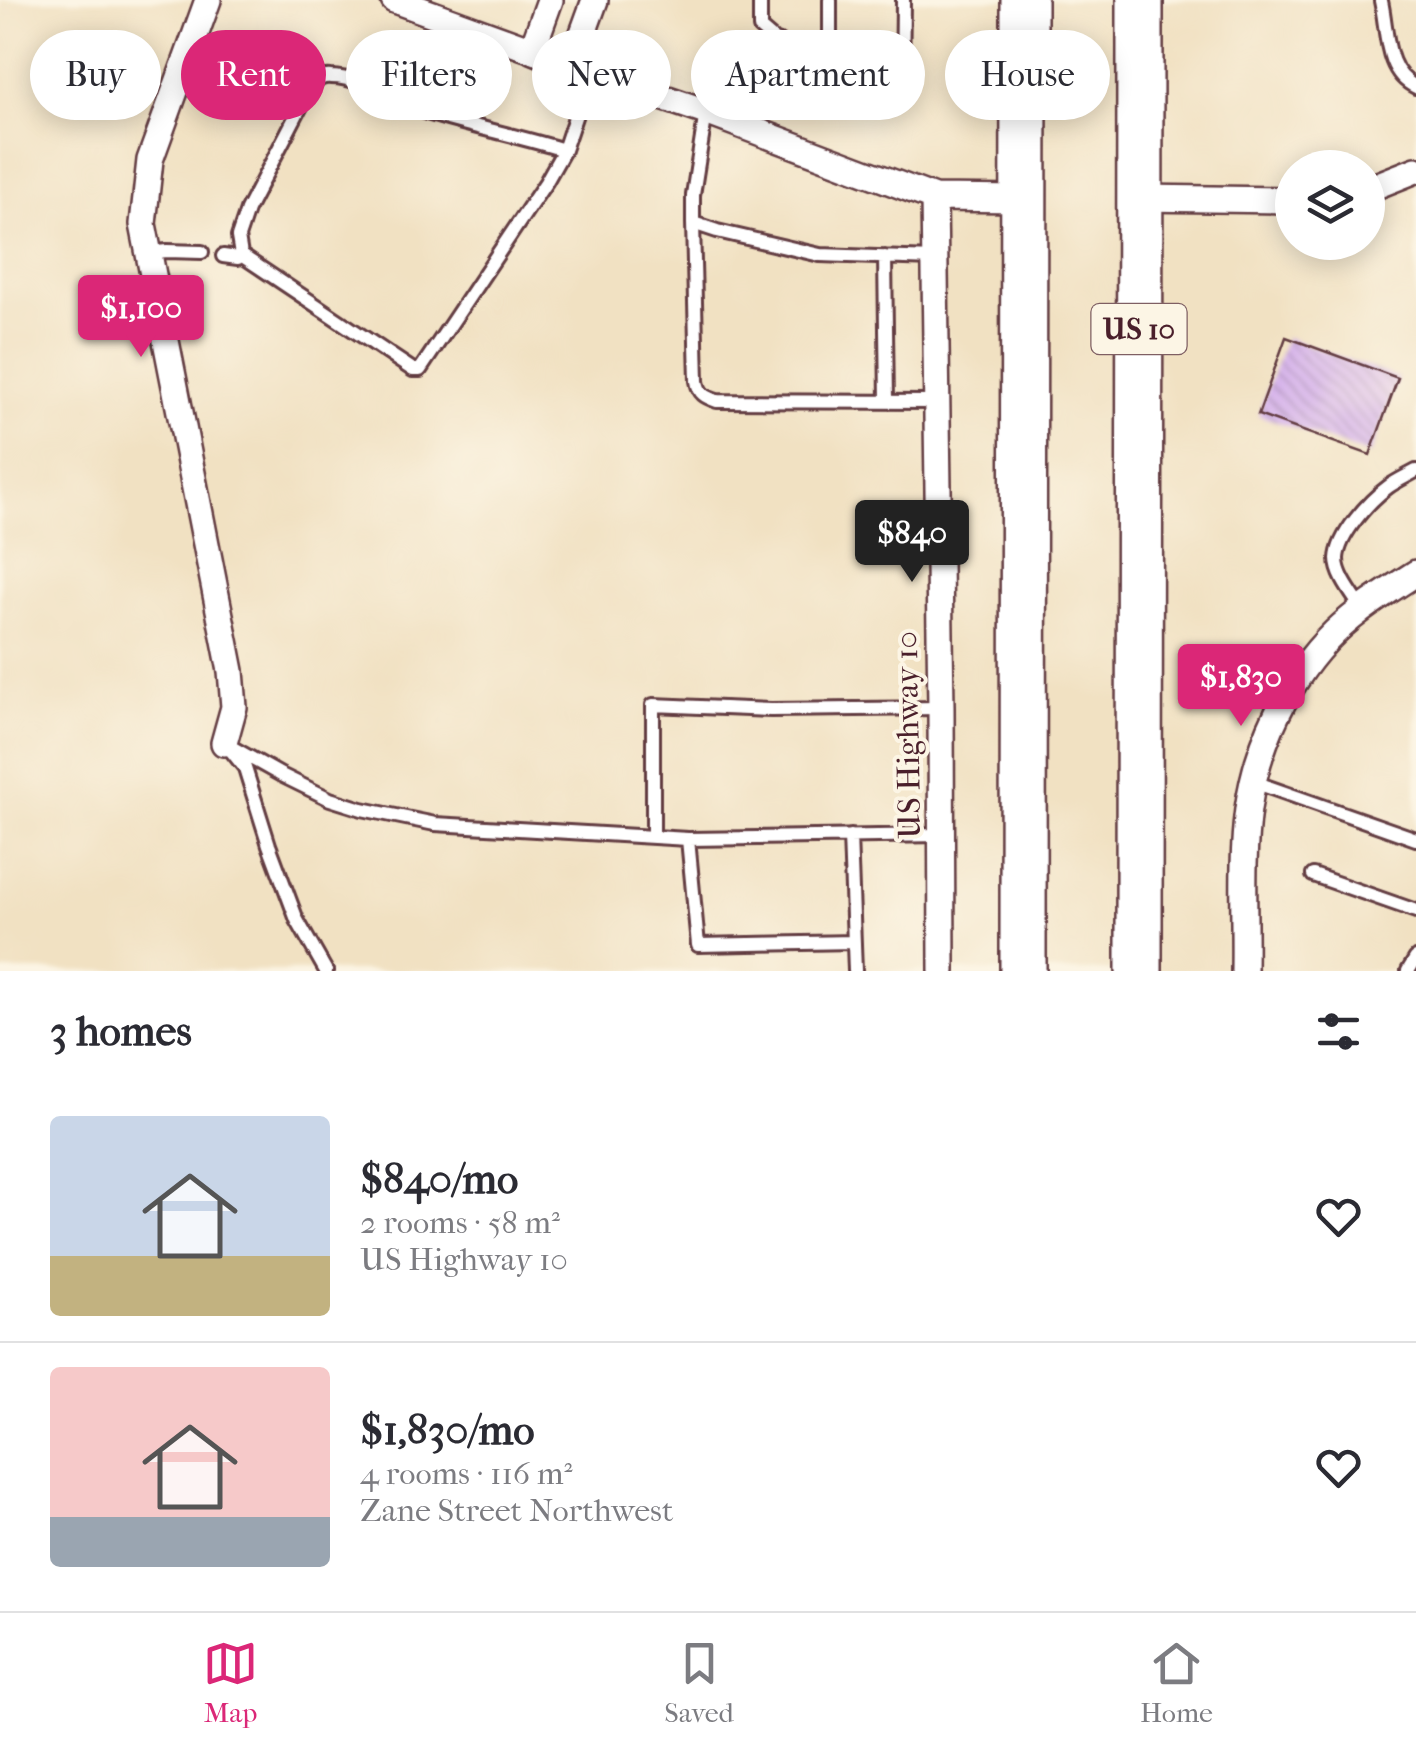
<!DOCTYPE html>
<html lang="en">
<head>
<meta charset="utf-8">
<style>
	body { margin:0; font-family:"IM FELL French Canon",serif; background:#f7f7f7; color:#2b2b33; height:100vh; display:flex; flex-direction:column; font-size:38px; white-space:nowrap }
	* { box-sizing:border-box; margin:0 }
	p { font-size:32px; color:#7c7c81 }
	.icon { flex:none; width:55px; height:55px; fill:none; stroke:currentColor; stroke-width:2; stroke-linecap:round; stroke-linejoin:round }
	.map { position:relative; height:971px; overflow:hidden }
	.panel { display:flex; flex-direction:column; background:#fff; flex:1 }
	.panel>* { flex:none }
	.hud { position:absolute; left:30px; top:30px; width:1358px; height:90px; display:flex; gap:20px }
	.controls { position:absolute; left:1275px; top:150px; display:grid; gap:20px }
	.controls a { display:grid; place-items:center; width:110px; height:110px; border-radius:50%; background:#fff; box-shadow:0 5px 25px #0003; font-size:50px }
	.price { position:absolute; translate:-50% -85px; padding:0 22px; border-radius:10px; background:#db2777; color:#fff; font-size:32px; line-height:65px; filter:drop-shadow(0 2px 5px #0008) }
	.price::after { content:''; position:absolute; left:50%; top:60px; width:30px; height:22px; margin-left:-15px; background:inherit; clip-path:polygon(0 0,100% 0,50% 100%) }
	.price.active { background:#222; color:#fff }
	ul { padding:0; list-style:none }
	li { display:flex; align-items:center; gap:30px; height:250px; padding:0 50px }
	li+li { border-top:2px solid #e1e1e2 }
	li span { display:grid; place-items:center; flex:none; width:280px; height:200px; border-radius:10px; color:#555 }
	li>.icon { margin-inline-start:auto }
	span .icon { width:120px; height:120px; fill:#fffc; stroke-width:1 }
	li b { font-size:42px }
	h2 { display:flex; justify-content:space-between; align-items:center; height:120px; padding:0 50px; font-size:42px }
	.tag { padding:0 35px; border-radius:45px; background:#fff; box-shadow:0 5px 25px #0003; font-size:35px; line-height:90px }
	.tag.active { background:#db2777; color:#fff }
	.dock { display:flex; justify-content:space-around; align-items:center; height:140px; border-top:2px solid #e1e1e2; background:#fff; font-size:28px; color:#7c7c81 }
	.dock a { display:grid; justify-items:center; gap:5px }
	.dock .active { color:#db2777 }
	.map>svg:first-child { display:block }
	.building { fill:url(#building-back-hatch) }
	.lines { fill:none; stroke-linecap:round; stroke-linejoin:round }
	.lane-casing { stroke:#633c42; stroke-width:18 }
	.street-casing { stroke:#633c42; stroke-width:30 }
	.highway-casing { stroke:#633c42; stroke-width:50 }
	.lane { stroke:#fff; stroke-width:12 }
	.street { stroke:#fff; stroke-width:25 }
	.highway { stroke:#fff; stroke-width:45 }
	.labels { text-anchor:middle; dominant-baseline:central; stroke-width:8; stroke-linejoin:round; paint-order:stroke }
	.shield { fill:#fcf5e5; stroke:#7f5f63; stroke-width:2.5 }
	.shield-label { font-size:30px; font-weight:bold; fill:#4a1f2b }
	.street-label { font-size:32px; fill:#4a1f2b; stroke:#fcf5e5 }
</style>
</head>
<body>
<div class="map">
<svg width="1416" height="971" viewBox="0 0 1416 971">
	<defs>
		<pattern id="building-back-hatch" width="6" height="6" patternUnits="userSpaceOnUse" patternTransform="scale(2.5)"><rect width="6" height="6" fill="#d1abec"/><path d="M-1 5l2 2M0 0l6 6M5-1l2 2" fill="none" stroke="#ac8bbf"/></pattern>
	</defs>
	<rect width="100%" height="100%" fill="#fcf5e5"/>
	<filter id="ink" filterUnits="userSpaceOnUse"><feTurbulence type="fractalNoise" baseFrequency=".01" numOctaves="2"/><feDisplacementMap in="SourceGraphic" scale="20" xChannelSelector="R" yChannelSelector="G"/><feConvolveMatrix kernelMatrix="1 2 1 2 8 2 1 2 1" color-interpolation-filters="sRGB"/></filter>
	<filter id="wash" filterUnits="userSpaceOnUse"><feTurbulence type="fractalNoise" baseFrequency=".0048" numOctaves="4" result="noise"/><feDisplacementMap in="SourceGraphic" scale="40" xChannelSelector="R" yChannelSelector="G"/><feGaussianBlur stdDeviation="2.25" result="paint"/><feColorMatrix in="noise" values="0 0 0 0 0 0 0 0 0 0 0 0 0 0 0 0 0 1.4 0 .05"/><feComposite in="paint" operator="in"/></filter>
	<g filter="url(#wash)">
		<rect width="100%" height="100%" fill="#f1e1c2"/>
		<g id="blocks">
			<!-- building -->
			<path class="building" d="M1286 337 1398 378 1370 455 1258 415Z"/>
		</g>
	</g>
	<g filter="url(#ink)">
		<use href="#blocks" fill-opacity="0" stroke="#633c42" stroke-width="2.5"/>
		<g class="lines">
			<defs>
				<path id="lane" d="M760 0V28L774 40 902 90 903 0
					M830 0V61
					M1381 1C1388 32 1384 72 1416 87
					M706 112 693 195V223L717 231 820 255 934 259
					M693 223 697 381C699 394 705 397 717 401L936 402
					M148 253 167 251 202 252
					M241 255 238 237 247 210 311 87C317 80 322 76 331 77 364 77 396 104 427 113 472 127 519 136 564 150
					M223 256 238 258 241 255 413 370H420L546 182 564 150 590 72
					M885 257 887 401
					M1362 609C1353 595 1337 576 1337 559 1338 535 1369 501 1388 487 1396 481 1407 476 1416 471
					M224 743 281 775 330 799 362 809 435 824 688 839 942 835
					M229 748 245 768 269 845 297 920 326 971
					M1254 782 1416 839
					M850 836 855 971
					M653 837V705L771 710 941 708
					M688 839 698 945 854 942
					M1313 875 1416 911
					M1408 971 1416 958"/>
				<path id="street" d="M208 0 150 160 143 224 231 671 234 707 224 743
					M394 0 532 50 571 66 706 112 934 198 1023 199
					M532 50 550 0
					M571 66 595 0
					M1368 189 1416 170
					M934 198 941 708 942 971
					M1140 198 1292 200
					M1244 971C1245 918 1241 862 1248 809 1257 744 1288 678 1335 632 1359 609 1388 591 1416 573"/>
				<path id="highway" d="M1023 971 1024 0
					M1139 971 1140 0"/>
			</defs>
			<!-- lane casing -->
			<use href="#lane" class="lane-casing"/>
			<!-- street casing -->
			<use href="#street" class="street-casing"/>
			<!-- highway casing -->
			<use href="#highway" class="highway-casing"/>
			<!-- lane -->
			<use href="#lane" class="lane"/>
			<!-- street -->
			<use href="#street" class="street"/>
			<!-- highway -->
			<use href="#highway" class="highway"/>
		</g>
	</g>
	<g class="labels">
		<!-- shield labels -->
		<rect class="shield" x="1091.5" y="304" width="95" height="50" rx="8"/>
		<g class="shield-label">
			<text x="1139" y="329">US 10</text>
		</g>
		<!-- street labels -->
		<g class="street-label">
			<text transform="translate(908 735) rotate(-91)">US Highway 10</text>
		</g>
	</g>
</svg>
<div class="controls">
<a><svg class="icon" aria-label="layers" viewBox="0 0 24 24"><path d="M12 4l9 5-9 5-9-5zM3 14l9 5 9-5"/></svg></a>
</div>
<b class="price" style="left:141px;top:360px">$1,100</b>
<b class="price active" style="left:912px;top:585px">$840</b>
<b class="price" style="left:1241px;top:729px">$1,830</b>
<div class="hud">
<a class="tag">Buy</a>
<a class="tag active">Rent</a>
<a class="tag">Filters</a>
<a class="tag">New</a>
<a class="tag">Apartment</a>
<a class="tag">House</a>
</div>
</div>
<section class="panel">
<h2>3 homes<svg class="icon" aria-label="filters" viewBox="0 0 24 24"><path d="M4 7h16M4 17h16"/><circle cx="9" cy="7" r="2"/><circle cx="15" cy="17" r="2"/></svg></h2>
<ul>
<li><span style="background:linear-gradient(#c9d6e8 70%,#c2b280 0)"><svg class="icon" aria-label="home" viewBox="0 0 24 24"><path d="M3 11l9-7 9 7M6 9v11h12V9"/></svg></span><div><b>$840/mo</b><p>2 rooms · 58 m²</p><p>US Highway 10</p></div><svg class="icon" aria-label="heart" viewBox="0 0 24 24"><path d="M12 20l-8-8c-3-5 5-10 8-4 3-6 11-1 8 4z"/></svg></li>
<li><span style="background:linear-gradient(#f6c9c9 75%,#9aa5b1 0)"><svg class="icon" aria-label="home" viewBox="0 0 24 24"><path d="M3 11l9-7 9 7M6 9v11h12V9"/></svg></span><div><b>$1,830/mo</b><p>4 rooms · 116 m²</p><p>Zane Street Northwest</p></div><svg class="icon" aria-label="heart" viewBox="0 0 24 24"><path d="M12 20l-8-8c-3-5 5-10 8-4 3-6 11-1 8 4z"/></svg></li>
</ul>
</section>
<nav class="dock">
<a class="active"><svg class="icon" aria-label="map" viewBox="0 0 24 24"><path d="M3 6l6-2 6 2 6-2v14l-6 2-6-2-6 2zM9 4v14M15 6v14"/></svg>Map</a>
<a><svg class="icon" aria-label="saved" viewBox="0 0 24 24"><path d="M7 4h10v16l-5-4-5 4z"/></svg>Saved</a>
<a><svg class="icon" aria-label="home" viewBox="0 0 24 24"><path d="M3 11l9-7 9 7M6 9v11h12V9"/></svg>Home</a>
</nav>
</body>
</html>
